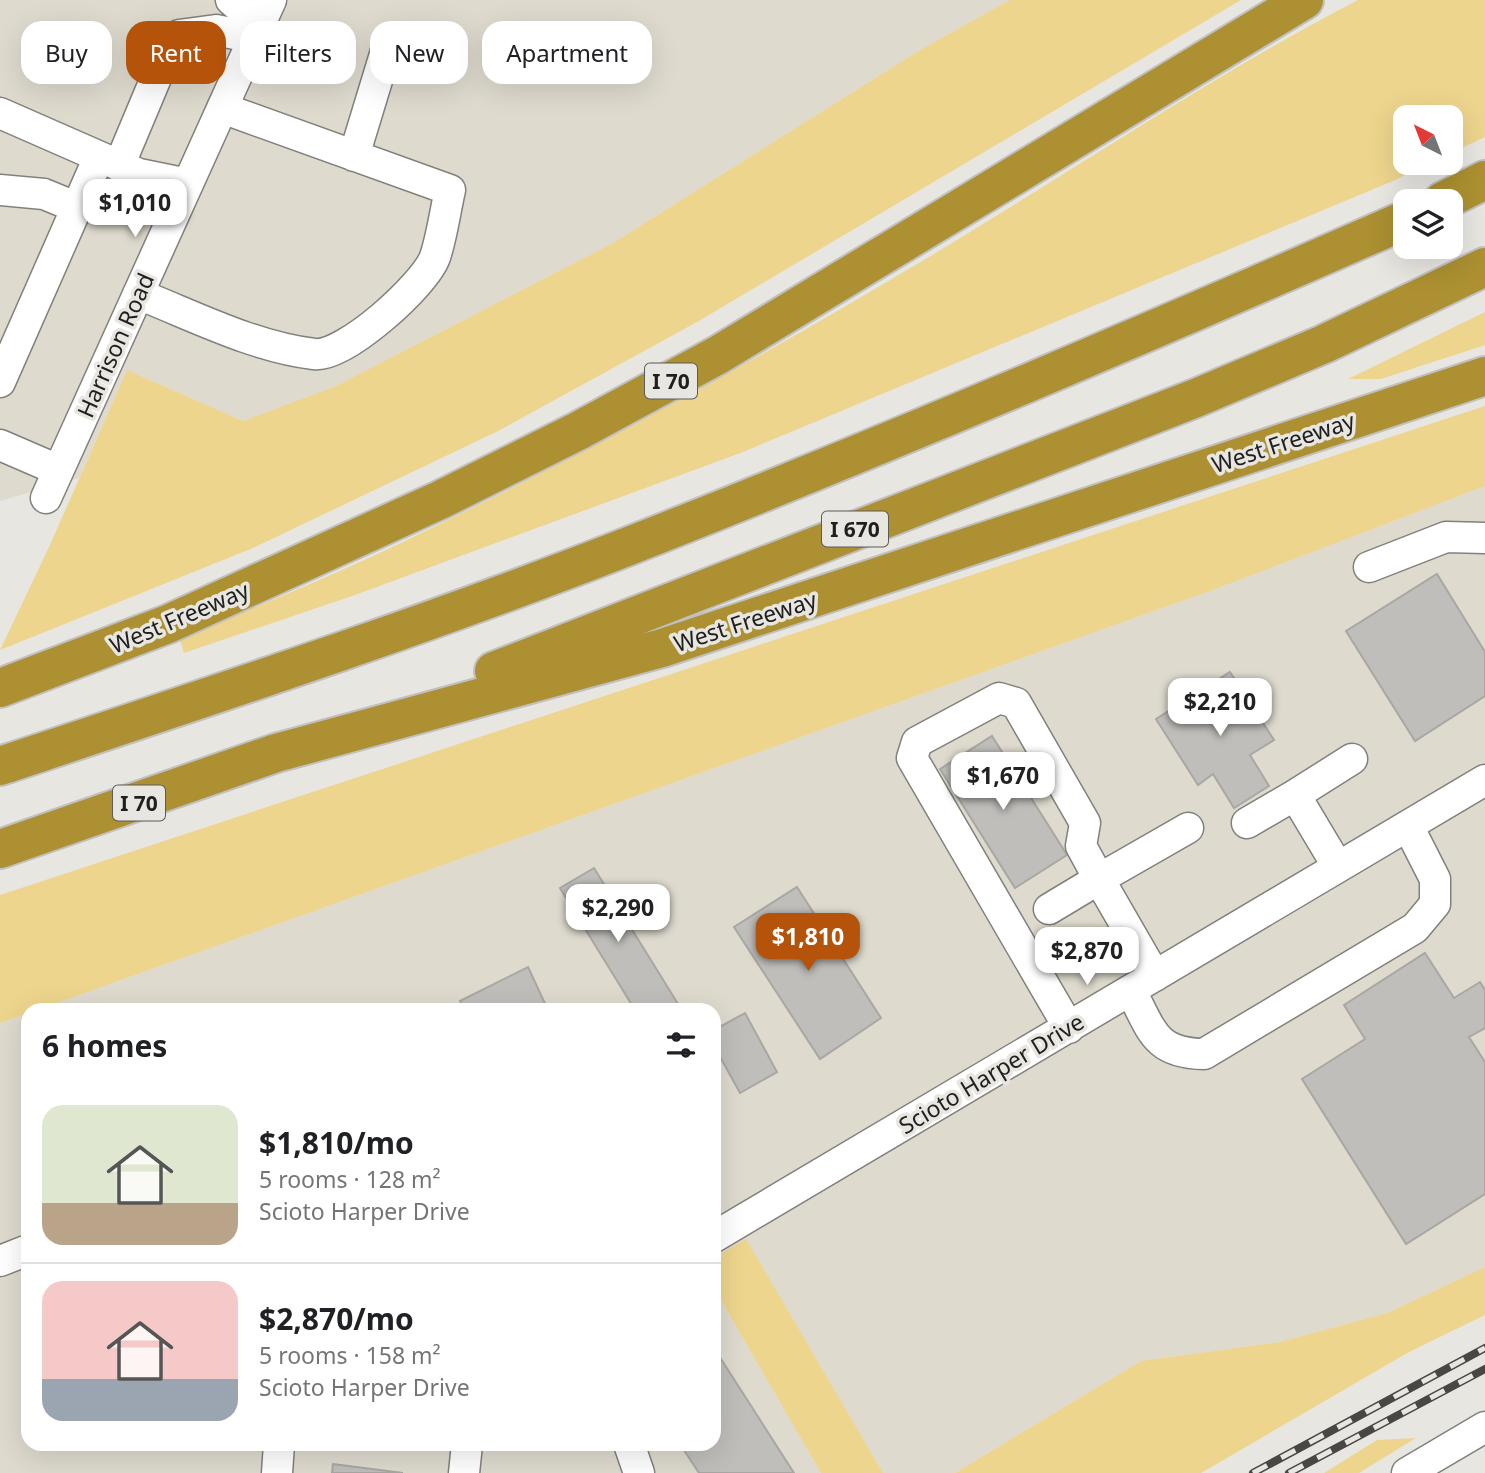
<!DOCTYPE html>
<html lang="en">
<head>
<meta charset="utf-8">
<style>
	body { margin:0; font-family:"Noto Sans",sans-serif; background:#f2f2f2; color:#202124; height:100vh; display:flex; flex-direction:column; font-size:26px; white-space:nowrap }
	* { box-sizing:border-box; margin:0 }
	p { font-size:23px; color:#757577 }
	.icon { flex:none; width:38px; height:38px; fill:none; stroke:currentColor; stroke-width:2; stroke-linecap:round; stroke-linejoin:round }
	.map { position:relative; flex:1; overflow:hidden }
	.details { position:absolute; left:21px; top:1003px; width:700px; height:448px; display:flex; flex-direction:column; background:#fff; border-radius:21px; box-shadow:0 7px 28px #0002 }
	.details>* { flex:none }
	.top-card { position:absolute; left:21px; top:21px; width:700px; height:63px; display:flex; gap:14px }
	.needle { width:46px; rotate:318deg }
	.tools { position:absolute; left:1393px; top:105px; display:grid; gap:14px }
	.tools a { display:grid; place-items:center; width:70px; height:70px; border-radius:14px; background:#fff; box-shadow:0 7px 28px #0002; font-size:35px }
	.price { position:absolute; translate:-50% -60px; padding:0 16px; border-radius:14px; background:#fff; color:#222; font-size:23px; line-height:46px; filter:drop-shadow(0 2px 4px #0008) }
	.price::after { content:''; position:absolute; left:50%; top:42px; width:21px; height:16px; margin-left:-10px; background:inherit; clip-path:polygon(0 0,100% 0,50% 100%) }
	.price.current { background:#b45309; color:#fff }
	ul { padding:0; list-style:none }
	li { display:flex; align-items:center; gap:21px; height:175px; padding:0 21px }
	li+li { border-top:2px solid #e0e0e0 }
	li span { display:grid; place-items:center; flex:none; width:196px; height:140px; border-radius:21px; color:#555 }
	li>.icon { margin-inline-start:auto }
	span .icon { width:84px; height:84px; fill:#fffc; stroke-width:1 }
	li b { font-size:30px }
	h2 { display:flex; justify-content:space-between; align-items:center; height:84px; padding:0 21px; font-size:30px }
	.tag { padding:0 24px; border-radius:21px; background:#fff; box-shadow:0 7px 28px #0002; font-size:24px; line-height:63px }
	.tag.current { background:#b45309; color:#fff }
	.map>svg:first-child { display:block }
	.built { fill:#dedace }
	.green { fill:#edd58d }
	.building { fill:#c0beba; stroke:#a9a7a3; stroke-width:2 }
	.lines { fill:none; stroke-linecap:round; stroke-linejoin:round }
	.minor-casing { stroke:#82807c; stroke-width:33 }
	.highway-casing { stroke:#c1c0c0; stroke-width:42 }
	.minor { stroke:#fff; stroke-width:30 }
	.highway { stroke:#ac9031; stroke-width:38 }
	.rail-casing { stroke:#484744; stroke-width:8 }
	.rail { stroke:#e7e6e1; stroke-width:5; stroke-dasharray:16; stroke-linecap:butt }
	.labels { text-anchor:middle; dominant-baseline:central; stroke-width:7; stroke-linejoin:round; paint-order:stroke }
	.shield { fill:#e7e6e1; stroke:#5c5b58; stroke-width:2 }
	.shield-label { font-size:21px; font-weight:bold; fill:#201f1d }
	.street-label { font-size:23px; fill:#201f1d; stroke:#e7e6e1 }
</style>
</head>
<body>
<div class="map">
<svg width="1485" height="1473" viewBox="0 0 1485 1473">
	<rect width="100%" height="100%" fill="#e7e6e1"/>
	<!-- built -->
	<path class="built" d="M0 0H1010L920 50 613 243 336 386 243 421 127 370 79 478 0 501Z
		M1485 486V1267L1387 1313 1280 1342 1141 1361 955 1473H883L746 1240 714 1258V1010H37L1221 587Z
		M28 1013V1444H714V1288L821 1473H0V1023Z"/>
	<!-- green -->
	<path class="green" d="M1010 0H1241L697 322 498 431 253 548 0 650 50 545 127 370 243 421 336 386 613 243 920 50Z
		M1358 0H1485V137L1451 153V117H1405V163H1431L1393 181 743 452 355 595 184 653 180 640C254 607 330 577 403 542 581 456 755 361 924 260 1070 173 1208 78 1358 0Z
		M1485 312V345L1381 379H1348Z
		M1485 406V486L1221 587 37 1010H28V1013L0 1023V895Z
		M746 1239 883 1473H821L714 1288V1258Z
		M1485 1267V1315L1409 1352 1201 1473H955L1141 1361 1280 1342 1387 1313Z
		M1416 1438 1359 1473H1324L1377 1440Z"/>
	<!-- building -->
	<path class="building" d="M1437 574 1485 652V696L1415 741 1346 631Z
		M1230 672 1274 740 1250 755 1269 786 1234 808 1213 774 1198 785 1156 719Z
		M992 736 1067 855 1015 888 940 769Z
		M594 868 678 1004 669 1010H635L560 888Z
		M797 887 881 1018 820 1059 734 927Z
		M1425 953 1454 998 1480 982 1485 990V1028L1469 1037 1485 1062V1194L1406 1244 1302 1079 1365 1039 1344 1005Z
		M528 967 548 1010H465L460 1001Z
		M745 1013 777 1072 740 1093 714 1046V1030Z
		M721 1359 794 1473H699L680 1444H714V1364Z
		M333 1464 403 1473H332Z"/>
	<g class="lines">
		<defs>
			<path id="minor" d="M231 0 260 25
				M0 113 139 174 188 184
				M354 156 389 41
				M119 166 166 54 179 35 216 30 254 38
				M0 190 44 194 78 208
				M138 294C194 316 254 347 314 354 344 358 425 285 435 257 442 236 445 212 450 190L222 108
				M0 382 99 157
				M0 445 58 470
				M46 498 271 0
				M1369 567 1446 537 1485 538
				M1247 823 1295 795
				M1338 867 1295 795 1352 759
				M1049 909 1099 879 1081 846 1085 823 1016 703 999 698 917 742 912 758 1069 1028
				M1155 976 1099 879 1188 828
				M1131 991C1152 1030 1154 1053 1204 1054L1415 928 1435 904V879L1408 826
				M714 1237 1485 780
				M0 1261 28 1250
				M629 1444 639 1473
				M277 1473 279 1444
				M464 1473 467 1444
				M1407 1473 1485 1427"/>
			<path id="highway" d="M1443 201 1485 180
				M494 671 1196 398 1324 344 1485 267
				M0 688 168 624 440 500 578 431 718 355 1304 0
				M0 766C211 696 422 627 629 546 891 443 1149 333 1405 220
				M0 849 276 753 662 648 1485 376"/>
		</defs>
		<!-- minor casing -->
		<use href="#minor" class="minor-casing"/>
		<!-- highway casing -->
		<use href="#highway" class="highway-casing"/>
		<!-- minor -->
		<use href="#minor" class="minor"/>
		<!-- highway -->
		<use href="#highway" class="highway"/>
		<defs>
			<path id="rail" d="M1253 1473 1485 1348
				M1289 1473 1485 1369"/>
		</defs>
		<!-- rail casing -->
		<use href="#rail" class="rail-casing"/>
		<!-- rail -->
		<use href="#rail" class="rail"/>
	</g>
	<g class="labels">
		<!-- shield labels -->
		<g class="shield">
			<rect x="645" y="363.5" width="52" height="35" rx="5"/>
			<rect x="822" y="511.5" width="66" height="35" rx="5"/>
			<rect x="113" y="785.5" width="52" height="35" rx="5"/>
		</g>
		<g class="shield-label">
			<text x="671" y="381">I 70</text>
			<text x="855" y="529">I 670</text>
			<text x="139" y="803">I 70</text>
		</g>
		<!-- street labels -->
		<g class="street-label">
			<text transform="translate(115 345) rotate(-66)">Harrison Road</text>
			<text transform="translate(1283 442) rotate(-18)">West Freeway</text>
			<text transform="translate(179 617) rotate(-23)">West Freeway</text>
			<text transform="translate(745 621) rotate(-18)">West Freeway</text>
			<text transform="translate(991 1073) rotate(-31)">Scioto Harper Drive</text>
		</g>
	</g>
</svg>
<div class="tools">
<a><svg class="needle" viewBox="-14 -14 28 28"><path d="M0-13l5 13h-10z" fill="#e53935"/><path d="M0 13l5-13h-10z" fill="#757577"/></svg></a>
<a><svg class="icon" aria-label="layers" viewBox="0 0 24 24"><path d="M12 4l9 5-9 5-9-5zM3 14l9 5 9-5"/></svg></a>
</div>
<b class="price" style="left:135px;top:239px">$1,010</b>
<b class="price" style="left:1220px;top:738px">$2,210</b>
<b class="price" style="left:1003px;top:812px">$1,670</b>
<b class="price" style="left:618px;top:944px">$2,290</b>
<b class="price current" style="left:808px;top:973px">$1,810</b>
<b class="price" style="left:1087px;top:987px">$2,870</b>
<div class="top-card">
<a class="tag">Buy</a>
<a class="tag current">Rent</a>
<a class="tag">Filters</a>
<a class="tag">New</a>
<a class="tag">Apartment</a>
</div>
<section class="details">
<h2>6 homes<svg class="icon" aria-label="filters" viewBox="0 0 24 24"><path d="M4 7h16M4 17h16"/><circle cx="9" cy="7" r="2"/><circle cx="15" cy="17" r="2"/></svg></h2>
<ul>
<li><span style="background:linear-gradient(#dfe7d0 70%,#b9a48a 0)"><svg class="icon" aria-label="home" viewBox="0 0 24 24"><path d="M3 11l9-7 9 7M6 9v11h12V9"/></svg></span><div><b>$1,810/mo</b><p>5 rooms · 128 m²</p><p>Scioto Harper Drive</p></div></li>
<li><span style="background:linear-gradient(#f6c9c9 70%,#9aa5b1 0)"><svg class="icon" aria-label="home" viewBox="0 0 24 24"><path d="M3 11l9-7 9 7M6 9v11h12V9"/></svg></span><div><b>$2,870/mo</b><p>5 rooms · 158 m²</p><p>Scioto Harper Drive</p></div></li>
</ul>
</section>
</div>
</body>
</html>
